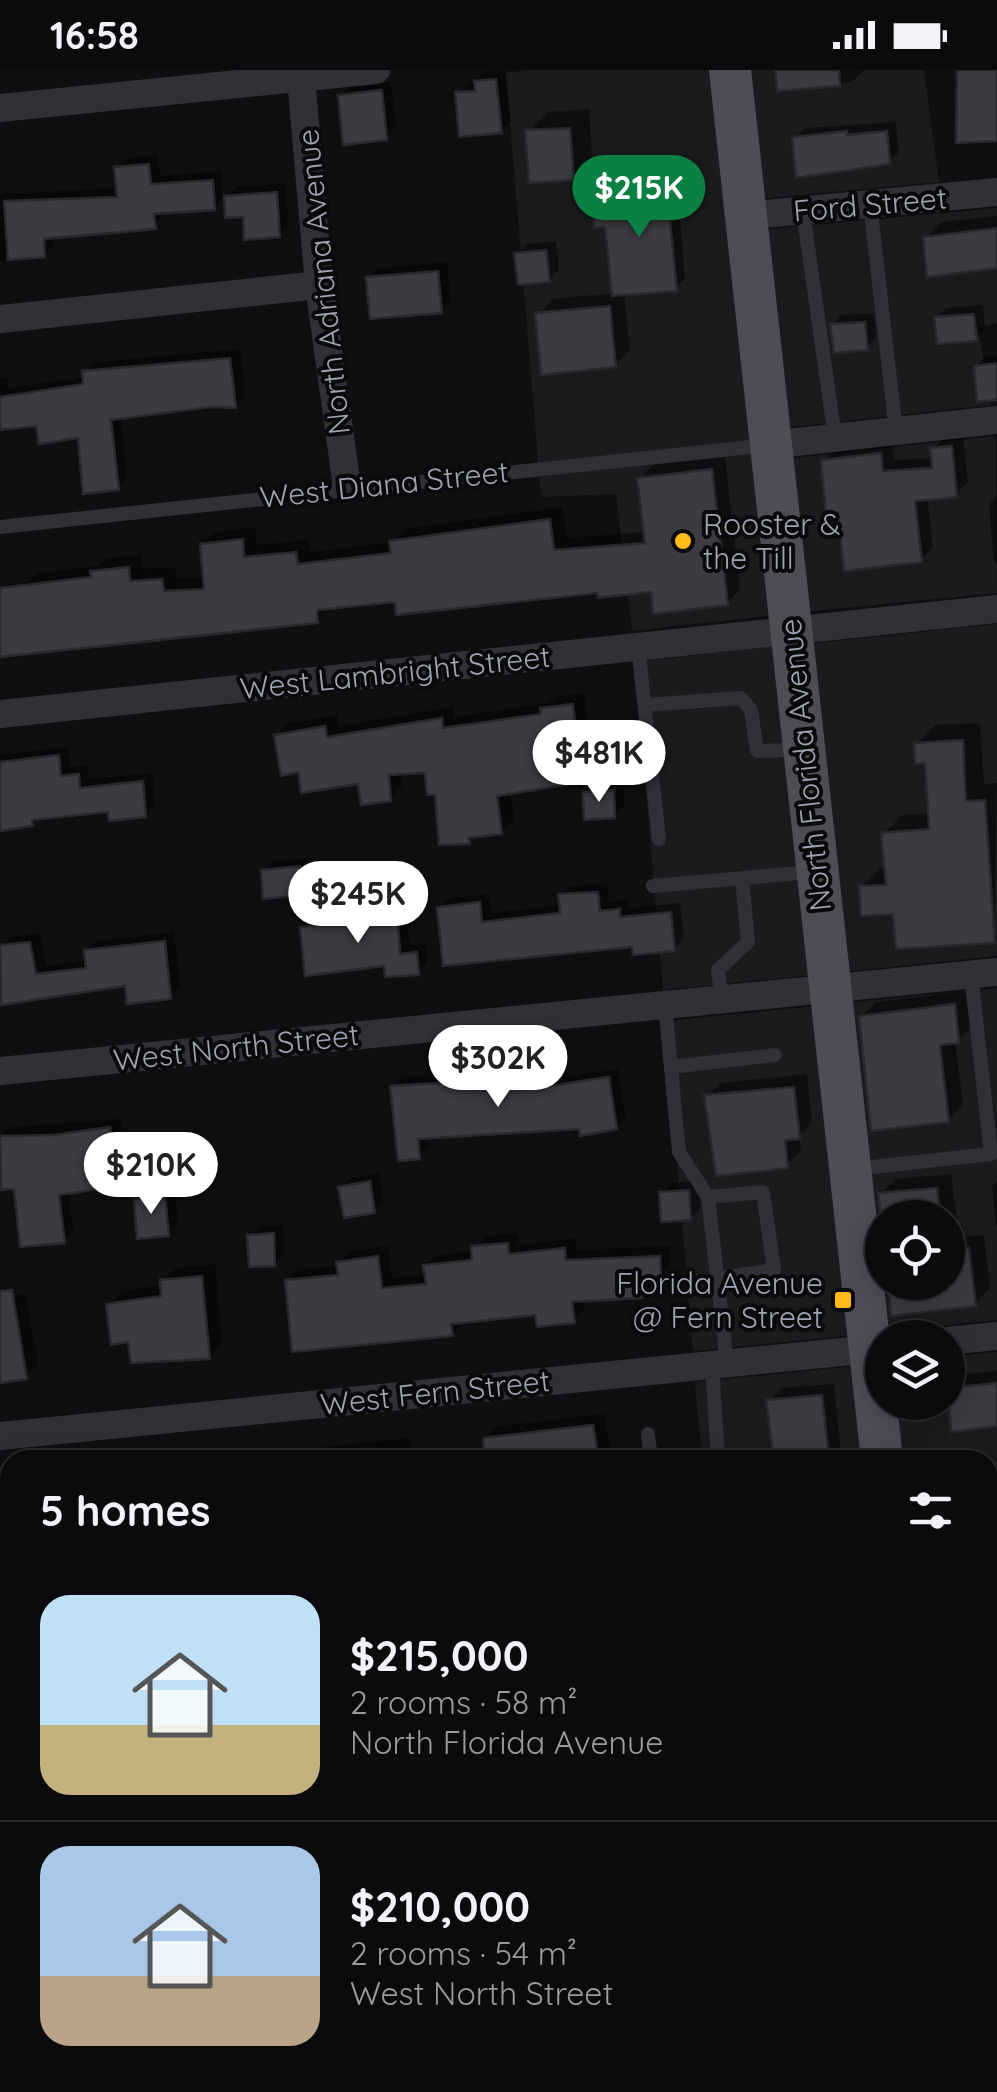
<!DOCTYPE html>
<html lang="en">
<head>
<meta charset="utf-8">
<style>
	body { margin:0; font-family:Quicksand,sans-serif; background:#141416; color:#f1f3f6; height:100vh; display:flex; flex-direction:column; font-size:38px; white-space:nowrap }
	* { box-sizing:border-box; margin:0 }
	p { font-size:32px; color:#9a9b9d }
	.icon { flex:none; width:55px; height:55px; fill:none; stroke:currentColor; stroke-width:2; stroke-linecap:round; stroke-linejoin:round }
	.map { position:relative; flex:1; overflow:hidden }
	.side { position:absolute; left:0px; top:1380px; width:998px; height:642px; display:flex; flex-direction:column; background:#0b0b0d; border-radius:30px 30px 0 0; box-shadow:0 5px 25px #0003,0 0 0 2px #2b2b2e }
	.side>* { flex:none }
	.tools { position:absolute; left:865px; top:1130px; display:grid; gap:20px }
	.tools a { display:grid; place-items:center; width:100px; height:100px; border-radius:50%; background:#0b0b0d; box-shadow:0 5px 25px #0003,0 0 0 2px #2b2b2e; font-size:50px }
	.price { position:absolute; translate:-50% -85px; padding:0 22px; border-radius:35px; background:#fff; color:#222; font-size:32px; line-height:65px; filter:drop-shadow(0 2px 5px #0008) }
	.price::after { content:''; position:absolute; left:50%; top:60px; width:30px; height:22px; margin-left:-15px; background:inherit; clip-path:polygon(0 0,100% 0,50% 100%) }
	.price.current { background:#0b8043; color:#fff }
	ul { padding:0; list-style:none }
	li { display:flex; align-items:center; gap:30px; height:250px; padding:0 40px }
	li+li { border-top:2px solid #2b2b2e }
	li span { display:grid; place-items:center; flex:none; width:280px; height:200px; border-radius:30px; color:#555 }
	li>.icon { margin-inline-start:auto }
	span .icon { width:120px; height:120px; fill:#fffc; stroke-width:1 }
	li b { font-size:42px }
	h2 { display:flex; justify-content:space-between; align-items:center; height:120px; padding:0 40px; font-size:42px }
	.status { display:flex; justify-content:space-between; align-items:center; height:70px; padding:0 50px; background:#0b0b0d; direction:ltr }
	.status svg { height:28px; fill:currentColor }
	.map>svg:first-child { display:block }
	.built { fill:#1b1b1e; fill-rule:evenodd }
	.shadow { fill:#0007 }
	.building { fill:#3b3c41; stroke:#29292d; stroke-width:2.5 }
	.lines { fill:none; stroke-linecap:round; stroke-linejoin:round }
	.service { stroke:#303136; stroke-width:14 }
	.minor { stroke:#303136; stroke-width:28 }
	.tertiary { stroke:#303136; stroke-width:35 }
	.primary { stroke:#4c4d55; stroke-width:42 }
	.poi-dot { fill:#ffbc19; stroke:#0a0a0c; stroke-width:4 }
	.labels { text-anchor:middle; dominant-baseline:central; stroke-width:8; stroke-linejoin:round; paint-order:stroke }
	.street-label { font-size:30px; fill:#9fa4b3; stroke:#0a0a0c }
	.poi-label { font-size:30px; fill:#9fa4b3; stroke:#0a0a0c; text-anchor:start }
</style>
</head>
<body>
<div class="status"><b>16:58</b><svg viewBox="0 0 49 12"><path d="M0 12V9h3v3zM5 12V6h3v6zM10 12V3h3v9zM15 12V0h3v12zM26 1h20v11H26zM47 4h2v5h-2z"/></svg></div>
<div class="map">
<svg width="997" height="2022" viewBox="0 0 997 2022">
	<rect width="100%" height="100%" fill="#0f0f11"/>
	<!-- built -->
	<path class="built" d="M533 0H716L775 545 632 561 616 424 541 427 506 3Z
		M744 0H924L939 112 756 129Z
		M997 138V253L978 257 991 335 781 358 759 160Z
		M996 366 997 523 802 542 784 389Z
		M997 554V886L842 902 806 574Z
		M778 576 814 905 663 920 635 592Z
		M997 918V1250L881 1262 845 933ZM882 1148H948V1212H882Z
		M817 936 854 1265 693 1281 665 951Z
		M997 1282V1613L988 1614V1390H896L889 1333 948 1332V1287Z
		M857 1296 868 1390H702L695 1312Z
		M997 1644V1979H988V1645Z"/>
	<!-- shadow -->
	<path class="shadow" d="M777 0H864L852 12 779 19Z
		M505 1 511 51 501 60 458 23 486 2Z
		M391 12 396 57 386 67 340 26 350 16Z
		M589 39 592 88 572 108 528 61 548 42Z
		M896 52 899 82 889 92 795 68 805 58Z
		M158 85 160 106 222 101 223 128 213 138 164 141 155 156 53 166 54 175 44 185 0 191V124L119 118 117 98 127 88Z
		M687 110 690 136 680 147 685 209 675 218 624 223 630 280 615 295 538 244 553 229 614 223 607 154 593 129 603 119Z
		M286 113 288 155 279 165 226 127 236 117Z
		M997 146V196L925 168 941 152Z
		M556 171 559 199 549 209 517 184 527 174Z
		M447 192 451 231 441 240 369 208 379 198Z
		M983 235 985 259 975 269 937 248 946 238Z
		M874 243 876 267 867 277 832 255 842 245Z
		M240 279 245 326 236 335 121 346 127 408 117 418 80 365 39 353 0 358V309L7 308 8 318 85 307 94 292Z
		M997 286V328L976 296 986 287Z
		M963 366 968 412 955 424 927 427 933 477 921 489 840 440 823 391 835 379 892 372 894 390 933 388V379L945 367Z
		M725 387 740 519 727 533 653 520 397 529 332 536 317 550 0 585V516L26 513 36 503 98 496 106 488 141 485 143 499 175 497 176 509 205 507 202 475 216 462 255 457 257 475 309 470 310 482 392 472 405 459 562 437 567 468 646 462 640 409 653 395Z
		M997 426V492L994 493 989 434Z
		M584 623 593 697 580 709 510 722 514 749 501 761 474 765 468 771 427 700 401 702 402 716 390 728 360 711 300 700 276 665 289 653 337 645 339 656 453 637 455 647 549 633 555 627Z
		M980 653 984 714 997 713 994 870 896 841 862 817 880 799H887L884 764 902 745 930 743 927 691 916 674 935 655Z
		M68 677 70 697 88 695 89 709 152 703 155 735 145 745 110 739 39 747 32 754 0 758V685Z
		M623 711 624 736 614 745 585 723 595 713Z
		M309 788 312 812 302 822 263 801 273 791Z
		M607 813 609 832 629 830V838L680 833 684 869 674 879 634 874 445 893 440 838 450 828 489 824 491 843 562 835 561 825 571 816Z
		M406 830 409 875 426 874 427 893 418 903 302 858 312 848 366 842 376 832Z
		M174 862 180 917 170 927 127 913 0 932 2 877 12 867 40 863 46 896 88 890 86 881 96 871Z
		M969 921 973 956 955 971 963 1035 948 1050 861 947 876 932Z
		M550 998 551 1009 618 999 626 1047 616 1057 427 1066 428 1077 419 1087 392 1017 402 1007Z
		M807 1004 812 1052 799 1065 801 1081 787 1095 707 1026 721 1013Z
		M120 1049 127 1104 118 1113 69 1121 73 1161 64 1170 17 1117H3L0 1067 10 1057Z
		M379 1103 384 1131 374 1141 341 1117 351 1108Z
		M951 1104 959 1167 984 1165 990 1218 975 1233 948 1212V1148H883L881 1124 896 1109Z
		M698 1111 700 1138 690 1148 662 1123 672 1113Z
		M997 1111V1155H996L992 1117Z
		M174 1117 178 1154 168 1163 136 1130 146 1120Z
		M283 1155 284 1184 274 1194 250 1166 260 1156Z
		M518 1163 519 1175 575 1168 577 1180 670 1176 671 1193 660 1204H651L652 1215 641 1226 583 1228 584 1239 574 1250 537 1243 462 1253 452 1264 287 1210 298 1199 339 1196 349 1181 388 1176 392 1208 427 1205 426 1196 437 1185 474 1181 485 1166Z
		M215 1194 222 1274 208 1287 130 1269 109 1235 122 1221 163 1215 176 1198Z
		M26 1224 38 1294 26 1306 0 1309V1228Z
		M997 1301V1354L949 1319 964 1304Z
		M834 1314 842 1390H762L775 1382 769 1331 782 1318Z
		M605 1344 610 1376 596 1390H488L486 1369 498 1356Z
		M410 1368 412 1390H312L322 1377Z
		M997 1402V1586L988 1587V1403Z
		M10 1421V1490L0 1491V1422Z
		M10 1594V1681H0V1595Z
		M10 1772V1840L0 1841V1773Z
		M997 1850V1893L992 1855Z
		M997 1896V1955L992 1956 988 1905Z
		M10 1981V2012L40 2013 0 2017V1982Z
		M119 2012H246L173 2017 164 2022H121Z"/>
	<!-- building -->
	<path class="building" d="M775 0H839L840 16 777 21Z
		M957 0H997V71L956 73Z
		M496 9 502 63 459 67 455 22 475 21 474 11Z
		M382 20 387 70 343 75 338 25Z
		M570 58 574 110 529 113 525 60Z
		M847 61V65L887 61 890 94 796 108 792 67Z
		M149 94 151 114 213 110 215 140 154 144 156 159 44 169 45 187 8 190 4 131 117 127 114 97Z
		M678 118 681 148 670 150 677 221 612 226 605 157 594 158 591 128Z
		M277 122 280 167 244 170 243 147 225 148 224 126Z
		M997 158V198L927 207 923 167Z
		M546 180 550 212 518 215 514 183Z
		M438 201 442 243 370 249 366 207Z
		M610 236 616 297 541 305 535 243Z
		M974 244 977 271 937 274 934 247Z
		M865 252 868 280 834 283 830 254Z
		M230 288 236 338 210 337 111 350 119 420 83 424 78 368 39 374 36 356 0 360V327L83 314 82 301Z
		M997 293V330L977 332 974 296Z
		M952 376 957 427 915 431 922 492 844 501 838 443 826 444 821 390 881 383 883 401 932 398 930 378Z
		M712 399 728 535 653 544 651 522 598 528 597 523 396 545 395 532 317 540 318 553 0 587V518L91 507 90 501 129 497 130 511 162 509 164 521 204 519 200 474 243 469 244 487 296 482 298 494 391 483 389 471 550 449 554 480 645 473 637 408Z
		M573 634 582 712 497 726 502 764 469 768 470 774 439 775 435 724 427 725 425 703 389 705 391 731 361 735 358 714 301 723 298 702 281 706 274 665 325 656 327 667 442 648 443 658 541 644 540 638Z
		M963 670 966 731 985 730 995 873 896 879 893 844 861 846 859 816 886 815 881 763 929 759 925 693 915 694 914 673Z
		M59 685 61 706 79 704 80 718 143 711 146 747 109 751 108 742 32 750 33 756 0 761V692Z
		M614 720 615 748 584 750 583 722Z
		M300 796 303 825 263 829 261 800Z
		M598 822 600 841 620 839V847L671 842 675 881 633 885 632 877 443 896 437 837 480 832 482 852 560 843 558 824Z
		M397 839 400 884 417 882 419 905 385 907 384 896 305 906 300 857 364 850V841Z
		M165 871 171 929 127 934 125 916 1 935 0 875 30 872 36 904 86 898 84 880Z
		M955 934 959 973 940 975 949 1052 871 1061 859 946Z
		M541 1007 542 1017 609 1007 617 1059 580 1066 579 1059 418 1069 420 1089 398 1091 390 1016Z
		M794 1017 800 1069 785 1070 788 1098 716 1106 704 1025Z
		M110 1057 119 1116 59 1125 65 1173 20 1177 14 1119 1 1120 0 1066 54 1065Z
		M370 1111 375 1143 344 1148 338 1117Z
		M937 1118 940 1148H881L878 1123Z
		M689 1120 691 1150 661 1152 659 1122Z
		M165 1125 169 1166 137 1169 134 1129Z
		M274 1163 275 1196 249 1197 247 1165Z
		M508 1173 509 1184 565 1178 566 1190 660 1186 661 1206 641 1208 642 1228 572 1232 575 1253 537 1257 535 1245 451 1254 453 1266 292 1282 285 1210 338 1205 336 1192 378 1186 382 1218 426 1214 423 1195 472 1190 471 1176Z
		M969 1178 976 1236 891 1246 888 1212H948V1181Z
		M202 1206 210 1289 131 1293 128 1272 111 1275 106 1234 161 1226 160 1210Z
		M12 1220 27 1309 0 1313V1221Z
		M997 1313V1356L951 1362 948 1318Z
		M822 1325 829 1390H774L766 1330Z
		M593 1355 599 1390H485L483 1368Z"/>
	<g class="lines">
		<!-- service -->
		<path class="service" d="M870 134 896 361
			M803 141 835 368
			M0 457 768 375
			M638 576 659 769
			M645 635 741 628 751 640 757 681 797 680
			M653 816 811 802
			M722 929 718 900 748 872 742 808
			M665 935 679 1082 708 1127 727 1293
			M671 997 775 985
			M854 1099 991 1084 971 904
			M708 1127 763 1122 774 1200 719 1208
			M712 1295 718 1390
			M648 1364 651 1390"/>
		<!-- minor -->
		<path class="minor" d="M301 8 319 215 347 417
			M0 38 376 0
			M743 146 997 122
			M0 249 319 215
			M769 375 997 350
			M0 644 997 539
			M0 1001 997 902
			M948 1271 997 1266
			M0 1366 882 1278
			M988 1629H997
			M0 1729 10 1728
			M719 2022 816 2012"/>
		<!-- tertiary -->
		<path class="tertiary" d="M988 1995H997"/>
		<!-- primary -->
		<path class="primary" d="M730 0 882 1390
			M950 2012 951 2022"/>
	</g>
	<!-- markers -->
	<g class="poi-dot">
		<circle cx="683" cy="471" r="10"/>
		<rect x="833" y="1220" width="20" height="20" rx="5"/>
	</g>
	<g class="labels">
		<!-- street labels -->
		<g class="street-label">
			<text transform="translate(870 134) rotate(-5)">Ford Street</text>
			<text transform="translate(323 212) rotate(-96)">North Adriana Avenue</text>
			<text transform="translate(384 414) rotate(-6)">West Diana Street</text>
			<text transform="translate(395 602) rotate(-6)">West Lambright Street</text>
			<text transform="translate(805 695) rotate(-96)">North Florida Avenue</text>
			<text transform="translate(236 977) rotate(-6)">West North Street</text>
			<text transform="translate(435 1322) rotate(-6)">West Fern Street</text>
		</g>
		<!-- poi labels -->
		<g class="poi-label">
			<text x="703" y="454">Rooster &amp;<tspan x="703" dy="34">the Till</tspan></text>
			<text x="823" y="1213" text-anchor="end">Florida Avenue<tspan x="823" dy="34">@ Fern Street</tspan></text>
		</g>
	</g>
</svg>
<div class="tools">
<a><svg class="icon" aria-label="locate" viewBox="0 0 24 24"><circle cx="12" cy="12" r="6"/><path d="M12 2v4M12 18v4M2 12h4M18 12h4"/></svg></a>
<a><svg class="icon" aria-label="layers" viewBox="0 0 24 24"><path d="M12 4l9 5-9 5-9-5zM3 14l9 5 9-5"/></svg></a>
</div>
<b class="price current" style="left:639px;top:170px">$215K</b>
<b class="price" style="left:599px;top:735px">$481K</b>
<b class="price" style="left:358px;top:876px">$245K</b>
<b class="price" style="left:498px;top:1040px">$302K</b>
<b class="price" style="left:151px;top:1147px">$210K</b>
<section class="side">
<h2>5 homes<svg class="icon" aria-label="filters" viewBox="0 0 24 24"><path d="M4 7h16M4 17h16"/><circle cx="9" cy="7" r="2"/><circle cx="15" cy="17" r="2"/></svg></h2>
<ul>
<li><span style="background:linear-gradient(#bfe0f5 65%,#c2b280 0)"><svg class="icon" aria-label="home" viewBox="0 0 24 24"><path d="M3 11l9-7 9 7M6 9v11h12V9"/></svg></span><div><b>$215,000</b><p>2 rooms · 58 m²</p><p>North Florida Avenue</p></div></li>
<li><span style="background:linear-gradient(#a9c7e8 65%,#b9a48a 0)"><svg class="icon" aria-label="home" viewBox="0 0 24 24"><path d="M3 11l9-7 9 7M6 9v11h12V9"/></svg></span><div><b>$210,000</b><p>2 rooms · 54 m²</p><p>West North Street</p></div></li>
</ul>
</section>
</div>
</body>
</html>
